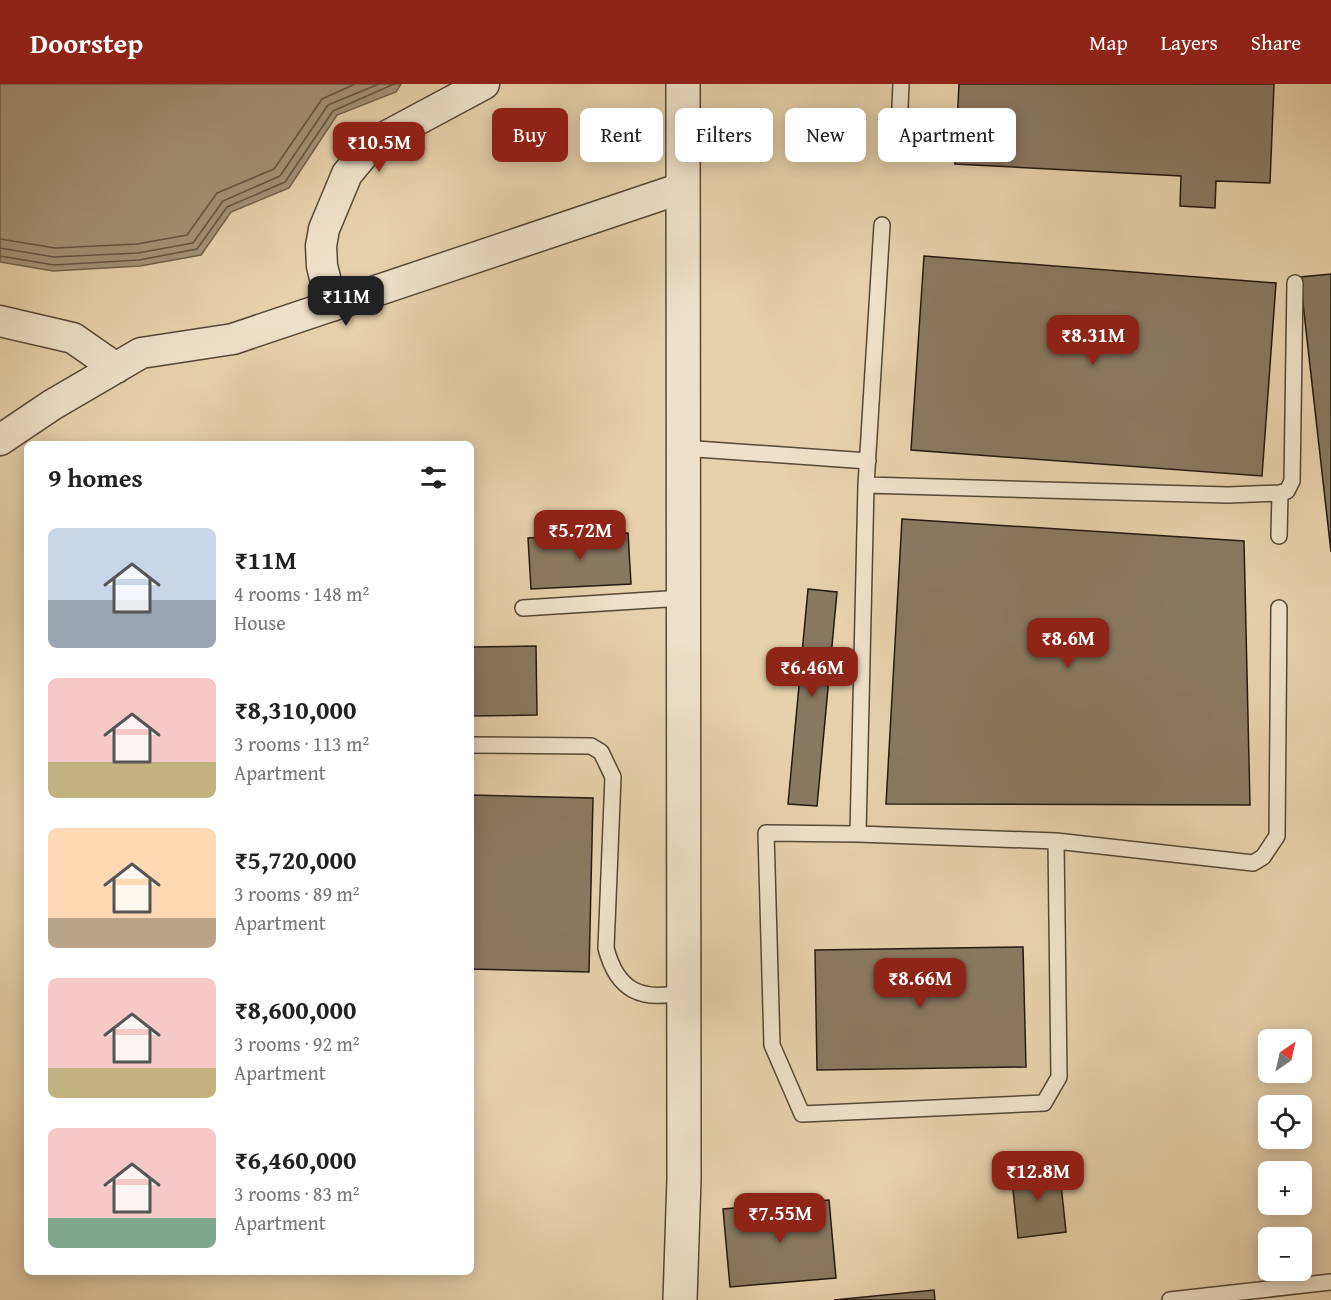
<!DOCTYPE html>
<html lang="en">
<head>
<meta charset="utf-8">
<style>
	body { margin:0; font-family:"Gentium Book Plus",serif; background:#f2f2f2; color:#222; height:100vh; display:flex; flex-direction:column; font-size:22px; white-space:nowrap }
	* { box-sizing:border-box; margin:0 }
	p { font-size:20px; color:#767676 }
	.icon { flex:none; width:33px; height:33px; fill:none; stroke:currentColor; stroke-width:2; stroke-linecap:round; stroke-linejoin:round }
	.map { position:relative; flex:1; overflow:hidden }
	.side { position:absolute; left:24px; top:357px; width:450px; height:834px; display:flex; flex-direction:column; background:#fff; border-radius:9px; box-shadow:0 3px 15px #0003 }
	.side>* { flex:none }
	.top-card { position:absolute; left:492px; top:24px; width:570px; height:54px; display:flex; gap:12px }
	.needle { width:39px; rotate:34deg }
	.tools { position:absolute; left:1258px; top:945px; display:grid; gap:12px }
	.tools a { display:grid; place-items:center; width:54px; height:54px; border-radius:9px; background:#fff; box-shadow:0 3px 15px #0003; font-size:30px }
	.price { position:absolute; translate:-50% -51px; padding:0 14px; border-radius:12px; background:#8f2418; color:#fff; font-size:20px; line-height:39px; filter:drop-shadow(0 2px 3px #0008) }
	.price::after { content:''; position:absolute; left:50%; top:36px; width:18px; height:14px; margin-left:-9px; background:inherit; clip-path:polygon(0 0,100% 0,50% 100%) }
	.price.selected { background:#222; color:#fff }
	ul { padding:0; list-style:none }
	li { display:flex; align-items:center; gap:18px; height:150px; padding:0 24px }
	li span { display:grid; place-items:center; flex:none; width:168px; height:120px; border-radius:9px; color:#555 }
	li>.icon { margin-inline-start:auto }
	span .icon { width:72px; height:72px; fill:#fffc; stroke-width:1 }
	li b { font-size:26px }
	h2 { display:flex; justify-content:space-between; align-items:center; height:72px; padding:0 24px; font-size:26px }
	.pill { padding:0 21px; border-radius:9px; background:#fff; box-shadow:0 3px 15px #0003; font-size:21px; line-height:54px }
	.pill.selected { background:#8f2418; color:#fff }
	header { display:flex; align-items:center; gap:36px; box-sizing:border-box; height:84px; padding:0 30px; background:#8f2418; color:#fff }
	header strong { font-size:28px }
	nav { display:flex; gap:33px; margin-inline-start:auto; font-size:21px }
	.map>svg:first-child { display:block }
	.water { fill:#a59277; stroke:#72624e; stroke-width:1.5 }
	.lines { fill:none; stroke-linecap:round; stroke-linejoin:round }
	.shore { stroke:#655644; stroke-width:1.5 }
	.building { fill:#8a7961; stroke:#251910; stroke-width:1.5 }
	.service-casing { stroke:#564737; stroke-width:18 }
	.minor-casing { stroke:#564737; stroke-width:33 }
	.tertiary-casing { stroke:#564737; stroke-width:36 }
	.service { stroke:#efe1c9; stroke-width:15 }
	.minor { stroke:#efe1c9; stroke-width:30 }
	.tertiary { stroke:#efe1c9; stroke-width:33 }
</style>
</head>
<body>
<header>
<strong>Doorstep</strong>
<nav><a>Map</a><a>Layers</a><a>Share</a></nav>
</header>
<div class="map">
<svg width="1331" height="1216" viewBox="0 0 1331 1216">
	<rect width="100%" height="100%" fill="#e7d1ac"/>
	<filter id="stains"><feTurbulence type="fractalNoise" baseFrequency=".00333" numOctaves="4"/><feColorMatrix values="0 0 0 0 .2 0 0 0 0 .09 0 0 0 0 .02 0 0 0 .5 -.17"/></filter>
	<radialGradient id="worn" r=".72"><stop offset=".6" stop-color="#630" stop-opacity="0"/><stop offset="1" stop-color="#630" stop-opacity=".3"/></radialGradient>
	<!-- water -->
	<path class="water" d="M0 0H401L396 8 337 31 289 104 231 128 201 171 140 182 53 187 0 178Z"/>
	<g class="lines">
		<!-- shore -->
		<path class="shore" d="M0 155 55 164 137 160 187 151 217 109 274 85 322 15 355 0
			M0 164 54 173 138 169 193 159 223 117 280 92 328 21 379 0
			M0 172 54 181 139 176 197 165 227 123 285 98 333 27 394 0"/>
	</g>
	<!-- building -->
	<path class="building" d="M959 0H1274L1270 99 1216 97 1215 124 1180 122 1181 92 955 80Z
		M924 172 1276 199 1262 392 911 366Z
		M1331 190V468L1300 193Z
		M902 435 1244 457 1250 721 886 720Z
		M628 449 631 500 531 505 528 454Z
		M808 505 837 508 817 722 788 720Z
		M536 562 537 631 471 632V563Z
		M471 711 593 714 589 888 471 885Z
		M1023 863 1026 983 817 986 815 866Z
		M1059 1081 1066 1148 1018 1154 1011 1087Z
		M829 1116 836 1194 730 1203 723 1125Z
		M934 1206 935 1216H834Z"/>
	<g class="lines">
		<defs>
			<path id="service" d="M898 68 901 0
				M882 141 866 401 858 750 1056 757 1253 779 1263 773 1277 752 1279 524
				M682 364 868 377
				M866 401 1228 411 1280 409 1287 407 1292 397 1295 199
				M1279 452 1280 409
				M523 524 683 514
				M471 661 591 662 601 668 613 693 606 864C617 907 642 918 683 908
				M858 750 766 749 772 961 802 1030 1044 1019 1059 993 1056 757
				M1170 1216 1331 1198"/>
			<path id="minor" d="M332 222 322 182 321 162 324 145 347 90 372 60 484 0
				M0 237 73 254 116 284
				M0 356 52 321 141 269 233 255 682 104"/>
			<path id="tertiary" d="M680 1216 684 1095 683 0"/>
		</defs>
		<!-- service casing -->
		<use href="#service" class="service-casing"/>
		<!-- minor casing -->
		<use href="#minor" class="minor-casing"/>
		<!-- tertiary casing -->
		<use href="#tertiary" class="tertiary-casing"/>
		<!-- service -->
		<use href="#service" class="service"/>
		<!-- minor -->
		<use href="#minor" class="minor"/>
		<!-- tertiary -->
		<use href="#tertiary" class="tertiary"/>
	</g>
	<rect width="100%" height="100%" filter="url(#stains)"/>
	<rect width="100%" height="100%" fill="url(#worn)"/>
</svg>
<div class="tools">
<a><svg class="needle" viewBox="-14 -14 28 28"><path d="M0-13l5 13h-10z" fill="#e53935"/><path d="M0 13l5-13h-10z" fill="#767676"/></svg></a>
<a><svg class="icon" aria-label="locate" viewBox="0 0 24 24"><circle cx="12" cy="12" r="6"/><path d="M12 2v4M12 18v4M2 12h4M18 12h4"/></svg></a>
<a>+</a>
<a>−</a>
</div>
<b class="price" style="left:379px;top:89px">₹10.5M</b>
<b class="price selected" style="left:346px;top:243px">₹11M</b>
<b class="price" style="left:1093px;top:282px">₹8.31M</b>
<b class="price" style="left:580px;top:477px">₹5.72M</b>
<b class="price" style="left:1068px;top:585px">₹8.6M</b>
<b class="price" style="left:812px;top:614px">₹6.46M</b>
<b class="price" style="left:920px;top:925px">₹8.66M</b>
<b class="price" style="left:1038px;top:1118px">₹12.8M</b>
<b class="price" style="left:780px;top:1160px">₹7.55M</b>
<div class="top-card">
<a class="pill selected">Buy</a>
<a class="pill">Rent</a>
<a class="pill">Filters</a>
<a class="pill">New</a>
<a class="pill">Apartment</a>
</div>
<section class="side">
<h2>9 homes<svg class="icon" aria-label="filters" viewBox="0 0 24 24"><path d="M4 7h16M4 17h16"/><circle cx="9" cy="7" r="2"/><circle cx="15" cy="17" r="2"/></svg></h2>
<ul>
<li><span style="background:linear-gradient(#c9d6e8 60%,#9aa5b1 0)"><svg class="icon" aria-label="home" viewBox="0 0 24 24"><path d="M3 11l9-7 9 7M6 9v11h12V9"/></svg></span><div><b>₹11M</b><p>4 rooms · 148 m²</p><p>House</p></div></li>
<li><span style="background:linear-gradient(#f6c9c9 70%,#c2b280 0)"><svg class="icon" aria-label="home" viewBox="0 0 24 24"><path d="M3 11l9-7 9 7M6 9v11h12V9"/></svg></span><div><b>₹8,310,000</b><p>3 rooms · 113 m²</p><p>Apartment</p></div></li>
<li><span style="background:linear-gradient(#ffd9b3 75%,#b9a48a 0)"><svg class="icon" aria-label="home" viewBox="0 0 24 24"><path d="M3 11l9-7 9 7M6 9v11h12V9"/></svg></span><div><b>₹5,720,000</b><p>3 rooms · 89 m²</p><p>Apartment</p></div></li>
<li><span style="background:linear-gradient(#f6c9c9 75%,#c2b280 0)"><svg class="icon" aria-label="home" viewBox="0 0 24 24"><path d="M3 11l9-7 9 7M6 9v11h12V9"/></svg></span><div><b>₹8,600,000</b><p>3 rooms · 92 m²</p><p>Apartment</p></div></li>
<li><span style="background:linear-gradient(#f6c9c9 75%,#7fa58c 0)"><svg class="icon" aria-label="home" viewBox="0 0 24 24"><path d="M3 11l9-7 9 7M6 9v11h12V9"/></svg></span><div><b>₹6,460,000</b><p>3 rooms · 83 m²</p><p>Apartment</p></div></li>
</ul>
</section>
</div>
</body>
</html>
